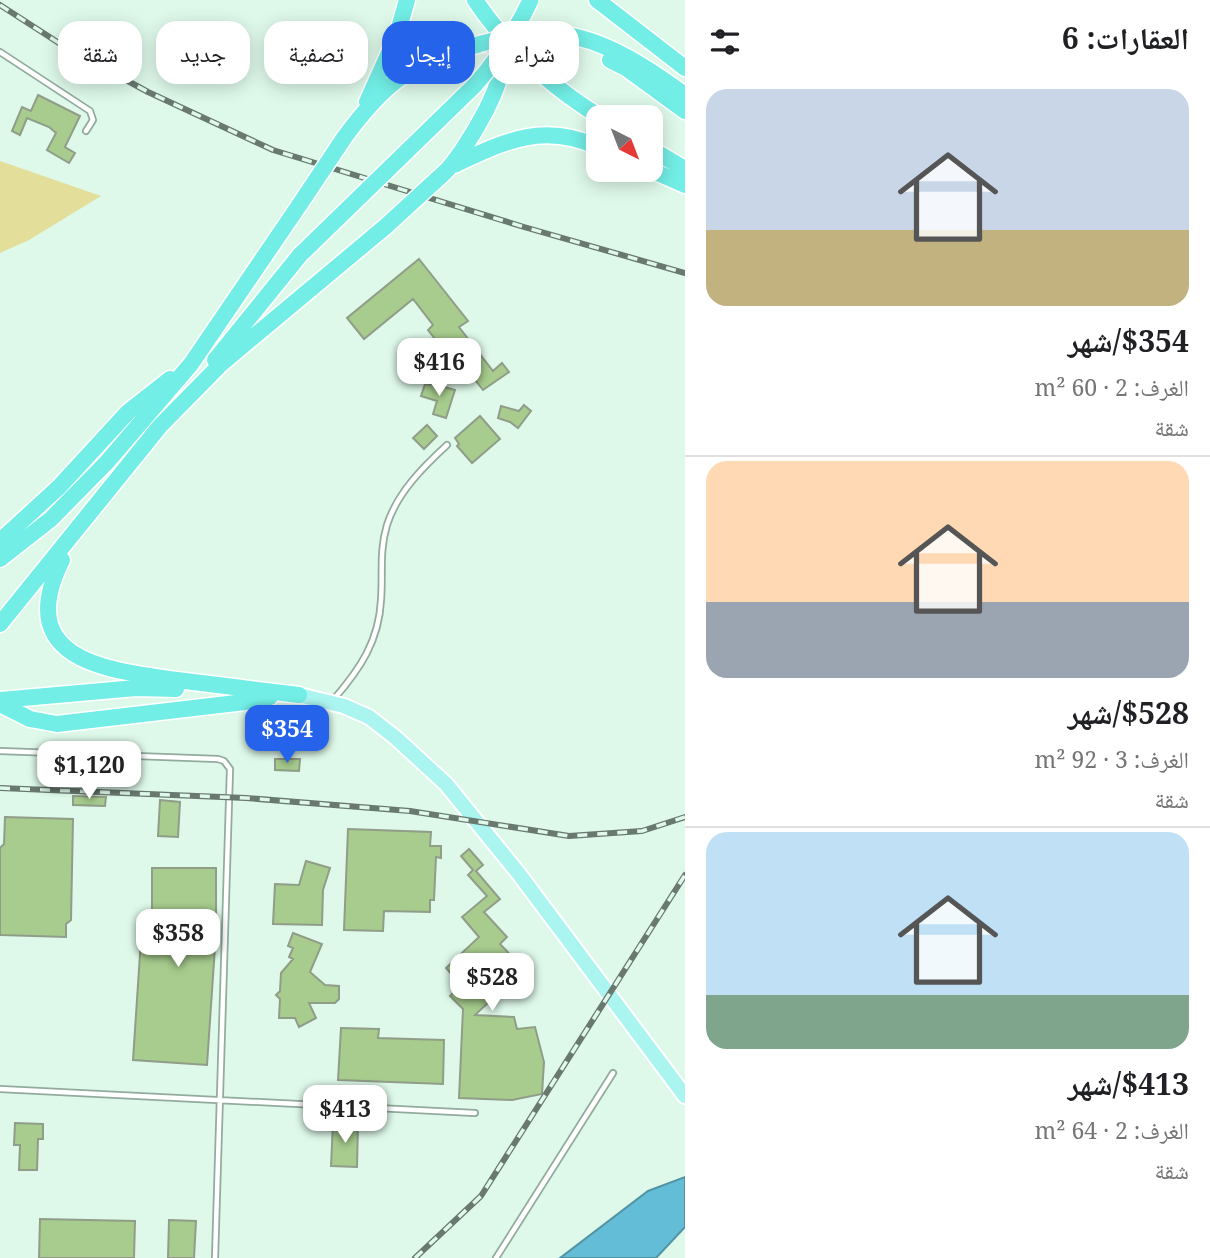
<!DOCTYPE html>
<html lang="ar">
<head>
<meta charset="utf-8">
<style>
	body { margin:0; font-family:"Noto Serif","Noto Naskh Arabic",serif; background:#f6f6f6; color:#202124; direction:rtl; height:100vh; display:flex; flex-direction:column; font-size:26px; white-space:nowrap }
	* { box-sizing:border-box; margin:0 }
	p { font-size:23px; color:#757577 }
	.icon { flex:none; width:38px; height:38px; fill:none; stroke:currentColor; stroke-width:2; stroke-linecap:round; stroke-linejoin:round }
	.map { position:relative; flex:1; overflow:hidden; direction:ltr }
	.side { display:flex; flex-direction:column; background:#fff; width:525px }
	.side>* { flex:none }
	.top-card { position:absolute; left:21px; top:21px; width:558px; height:63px; direction:rtl; display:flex; gap:14px }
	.needle { width:46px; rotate:138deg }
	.tools { position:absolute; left:586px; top:105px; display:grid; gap:14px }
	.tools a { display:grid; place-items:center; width:77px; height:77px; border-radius:14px; background:#fff; box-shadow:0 4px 18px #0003; font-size:35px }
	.price { position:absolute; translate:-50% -60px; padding:0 16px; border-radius:14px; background:#fff; color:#222; font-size:23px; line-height:46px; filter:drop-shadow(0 2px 4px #0008) }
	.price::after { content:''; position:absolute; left:50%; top:42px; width:21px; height:16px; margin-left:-10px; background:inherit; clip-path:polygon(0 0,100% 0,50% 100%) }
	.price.active { background:#2563eb; color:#fff }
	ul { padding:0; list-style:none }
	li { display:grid; align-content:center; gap:14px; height:371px; padding:0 21px }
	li+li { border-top:2px solid #e0e0e0 }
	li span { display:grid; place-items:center; height:217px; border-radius:21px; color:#555 }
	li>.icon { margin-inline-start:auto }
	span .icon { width:126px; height:126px; fill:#fffc; stroke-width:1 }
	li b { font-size:30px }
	h2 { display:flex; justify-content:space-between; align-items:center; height:84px; padding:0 21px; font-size:30px }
	.chip { padding:0 24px; border-radius:21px; background:#fff; box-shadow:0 4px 18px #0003; font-size:24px; line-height:63px }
	.chip.active { background:#2563eb; color:#fff }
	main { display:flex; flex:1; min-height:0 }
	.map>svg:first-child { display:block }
	.green { fill:#e3de9a }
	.water { fill:#63bdd7; stroke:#5294a4; stroke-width:2 }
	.building { fill:#a7cc8d; stroke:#909d88; stroke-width:2 }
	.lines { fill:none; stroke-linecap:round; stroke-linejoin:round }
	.lane-casing { stroke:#92ab9d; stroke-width:8 }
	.primary-casing { stroke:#fff; stroke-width:18 }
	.highway-casing { stroke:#fff; stroke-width:19 }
	.lane { stroke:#fff; stroke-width:4.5 }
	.primary { stroke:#aaf5f0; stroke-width:14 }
	.highway { stroke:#72eee6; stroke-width:16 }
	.rail-casing { stroke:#697970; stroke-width:6 }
	.rail { stroke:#def9ea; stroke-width:3.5; stroke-dasharray:10; stroke-linecap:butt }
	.highway-bridge-casing { stroke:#fff; stroke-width:19; stroke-linecap:butt }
	.highway-bridge { stroke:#72eee6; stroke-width:16 }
</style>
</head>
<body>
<main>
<section class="side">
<h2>العقارات: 6<svg class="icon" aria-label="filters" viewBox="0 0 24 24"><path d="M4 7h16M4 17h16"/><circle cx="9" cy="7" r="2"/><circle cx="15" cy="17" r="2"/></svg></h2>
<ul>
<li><span style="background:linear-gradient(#c9d6e8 65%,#c2b280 0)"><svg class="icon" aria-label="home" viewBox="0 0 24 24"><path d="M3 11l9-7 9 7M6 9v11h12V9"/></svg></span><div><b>$354/شهر</b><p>الغرف: 2 · 60 m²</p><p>شقة</p></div></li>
<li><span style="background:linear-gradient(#ffd9b3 65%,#9aa5b1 0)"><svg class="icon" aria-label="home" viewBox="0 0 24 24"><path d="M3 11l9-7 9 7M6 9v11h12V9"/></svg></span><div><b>$528/شهر</b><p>الغرف: 3 · 92 m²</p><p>شقة</p></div></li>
<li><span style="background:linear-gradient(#bfe0f5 75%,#7fa58c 0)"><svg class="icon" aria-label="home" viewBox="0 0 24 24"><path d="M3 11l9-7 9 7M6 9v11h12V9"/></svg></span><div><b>$413/شهر</b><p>الغرف: 2 · 64 m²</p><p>شقة</p></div></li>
</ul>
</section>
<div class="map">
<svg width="685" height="1258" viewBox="0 0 685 1258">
	<rect width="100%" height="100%" fill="#def9ea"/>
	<!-- green -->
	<path class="green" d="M0 161 101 196 29 240 0 253Z"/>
	<!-- water -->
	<path class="water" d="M685 1177V1227L656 1258H560L648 1191Z"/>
	<!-- building -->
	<path class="building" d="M38 95 80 116 65 147 75 153 69 163 47 150 56 133 49 127 27 118 20 135 12 131 22 107 31 111Z
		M419 259 468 321 459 327 493 371 502 363 509 372 483 390 460 361 455 364 428 330 433 325 413 299 364 339 347 318Z
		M430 383 455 390 446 418 433 414 437 401 421 396 425 384 430 385Z
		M524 405 531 411 518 428 510 422 498 418 501 406 519 411Z
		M480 416 500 439 472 463 457 446 459 444 455 438Z
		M427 425 437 436 424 449 413 438Z
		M275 759H300L299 771 275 770Z
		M73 796 106 797 105 806 73 805Z
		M160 800 180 802 178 837 158 836Z
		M5 817 73 819 71 920 66 924V937L0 935V848L4 844Z
		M348 829 431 832 430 846H441V858L436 857 434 900H430V912L384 911 383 931 344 930Z
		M469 849 483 865 476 871 500 899 484 912 507 937 500 944 524 969 475 1015 514 1017 517 1029 535 1027 544 1062 542 1094 512 1100 459 1098 463 1009 450 996 461 985 446 968 479 937 462 917 487 896 468 875 473 870 461 856Z
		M306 861 330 868 323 890 322 925 273 924 275 884 299 885Z
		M152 868H216V932L207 1065 133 1060 141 939 152 940Z
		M293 933 322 944 310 972 325 985 339 986V999L335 1003H309L316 1018 299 1027 295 1018H279L280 999 276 995 280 991 281 973 293 959 289 957 293 948 288 946Z
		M341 1028 379 1029 378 1038 444 1040 443 1084 338 1080Z
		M15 1123 43 1124V1139H38L37 1170H19L20 1145H14Z
		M333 1123H358L357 1167 331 1166Z
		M40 1219 135 1221 134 1258H39Z
		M169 1220 196 1221 194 1258H168Z"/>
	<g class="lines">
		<defs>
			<path id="lane" d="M0 52 90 111 93 120 86 131
				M334 699C360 669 379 641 381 600 383 574 379 551 387 525 397 493 423 467 447 445
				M0 751 218 759 224 761 230 769 215 1258
				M0 1089 475 1113
				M496 1258 613 1073"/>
			<path id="primary" d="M299 695 344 706 369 717 396 738 446 784 519 874 685 1096"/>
			<path id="highway" d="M475 0C507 48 552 87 600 117
				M597 0 685 68
				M523 34C586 26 636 60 685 95
				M610 60 626 68 685 111
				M367 102 397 35 407 0
				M344 138C379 90 407 64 466 48 476 45 487 41 497 48 520 65 461 158 444 173
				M651 149 685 169
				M454 165C505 141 543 122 598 147
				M651 170 685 185
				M215 360 300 255
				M0 541 59 487 128 412 170 379
				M0 559 51 519 107 462 191 364 300 204
				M62 560C13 659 103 670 177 680 218 685 258 690 299 695
				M0 624 160 426 222 363 385 227
				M0 700 136 688 176 689
				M0 704 30 719 57 724 245 702 270 697"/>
		</defs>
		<!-- lane casing -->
		<use href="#lane" class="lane-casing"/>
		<!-- primary casing -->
		<use href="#primary" class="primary-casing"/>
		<!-- highway casing -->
		<use href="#highway" class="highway-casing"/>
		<!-- lane -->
		<use href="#lane" class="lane"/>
		<!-- primary -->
		<use href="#primary" class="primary"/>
		<!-- highway -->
		<use href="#highway" class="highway"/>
		<defs>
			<path id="rail" d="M0 5 62 45 148 92 273 150 524 227 685 273
				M0 788 246 798 410 811 569 836 642 831 685 817
				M415 1258 481 1196 685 875"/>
		</defs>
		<!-- rail casing -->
		<use href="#rail" class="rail-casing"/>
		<!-- rail -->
		<use href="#rail" class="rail"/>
		<defs>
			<path id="highway-bridge" d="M479 44 517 35
				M505 61 511 52 534 41
				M300 204 344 138
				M385 227 444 173
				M300 255 475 85C498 59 515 33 530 1"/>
		</defs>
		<!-- highway-bridge casing -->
		<use href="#highway-bridge" class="highway-bridge-casing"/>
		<!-- highway-bridge -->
		<use href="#highway-bridge" class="highway-bridge"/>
	</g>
</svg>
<div class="tools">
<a><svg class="needle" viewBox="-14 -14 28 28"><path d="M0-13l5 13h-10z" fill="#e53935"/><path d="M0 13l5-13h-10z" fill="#757577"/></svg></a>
</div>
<b class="price" style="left:439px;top:398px">$416</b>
<b class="price active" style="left:287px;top:765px">$354</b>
<b class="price" style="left:89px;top:801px">$1,120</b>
<b class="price" style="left:178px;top:969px">$358</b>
<b class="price" style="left:492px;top:1013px">$528</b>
<b class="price" style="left:345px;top:1145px">$413</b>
<div class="top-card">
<a class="chip">شراء</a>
<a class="chip active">إيجار</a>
<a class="chip">تصفية</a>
<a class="chip">جديد</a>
<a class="chip">شقة</a>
</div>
</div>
</main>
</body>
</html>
